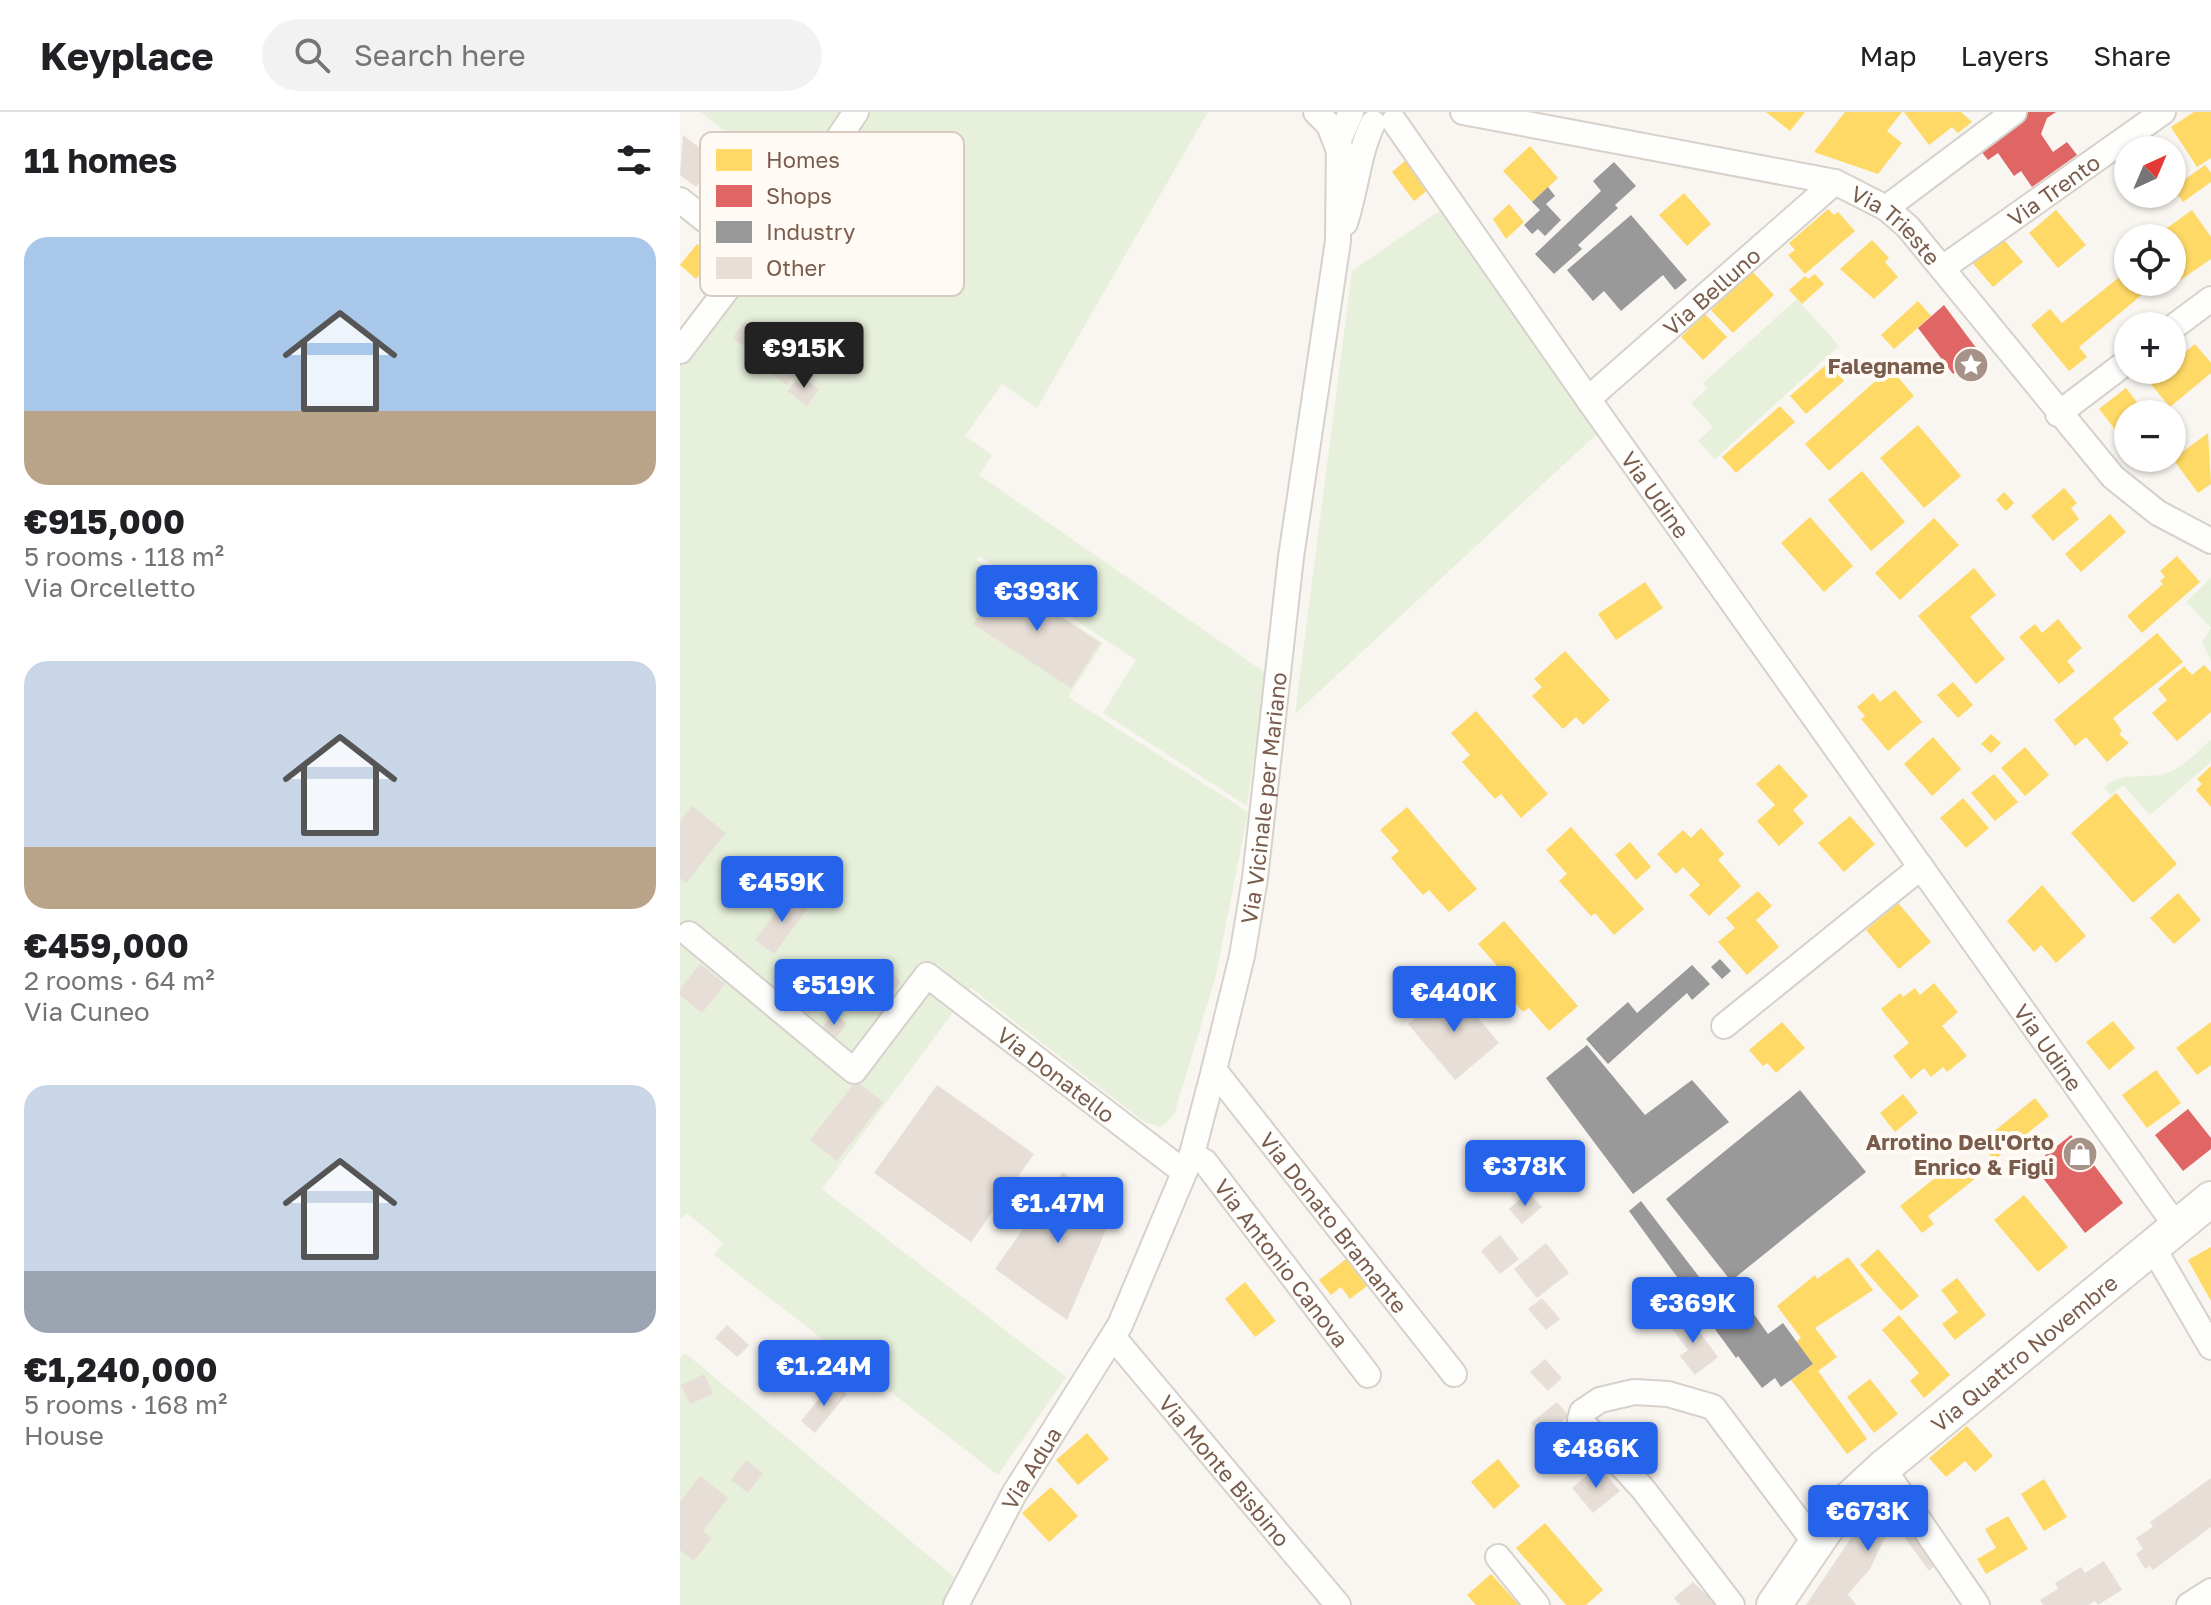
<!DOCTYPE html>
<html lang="en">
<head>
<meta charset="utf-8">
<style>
	body { margin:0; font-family:"Golos Text",sans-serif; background:#f2f2f2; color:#202124; height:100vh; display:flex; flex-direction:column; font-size:30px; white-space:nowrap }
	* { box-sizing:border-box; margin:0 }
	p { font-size:26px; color:#757577 }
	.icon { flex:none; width:44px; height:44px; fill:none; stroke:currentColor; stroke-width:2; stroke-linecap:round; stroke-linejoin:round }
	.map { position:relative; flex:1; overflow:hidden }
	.sheet { display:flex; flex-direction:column; background:#fff; width:680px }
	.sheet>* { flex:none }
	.needle { width:52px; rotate:44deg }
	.fabs { position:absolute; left:1434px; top:24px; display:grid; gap:16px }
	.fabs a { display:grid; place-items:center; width:72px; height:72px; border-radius:50%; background:#fff; box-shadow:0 2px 6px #0004; font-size:40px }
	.price { position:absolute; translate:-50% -68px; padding:0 18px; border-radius:8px; background:#2563eb; color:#fff; font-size:26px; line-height:52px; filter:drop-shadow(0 2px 4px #0008) }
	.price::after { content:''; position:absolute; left:50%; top:48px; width:24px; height:18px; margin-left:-12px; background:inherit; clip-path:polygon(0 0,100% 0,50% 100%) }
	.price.on { background:#222; color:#fff }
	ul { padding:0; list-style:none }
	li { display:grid; align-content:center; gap:16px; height:424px; padding:0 24px }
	li span { display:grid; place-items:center; height:248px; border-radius:24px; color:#555 }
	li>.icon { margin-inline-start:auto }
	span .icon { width:144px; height:144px; fill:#fffc; stroke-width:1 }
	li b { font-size:34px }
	h2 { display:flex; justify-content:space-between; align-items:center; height:96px; padding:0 24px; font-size:34px }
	header { display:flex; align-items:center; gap:48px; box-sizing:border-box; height:112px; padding:0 40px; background:#fff; border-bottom:2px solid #e0e0e0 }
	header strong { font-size:38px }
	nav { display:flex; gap:44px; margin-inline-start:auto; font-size:28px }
	.search { width:560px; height:72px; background:#f2f2f2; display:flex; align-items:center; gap:20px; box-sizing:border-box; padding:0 28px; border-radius:44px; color:#757577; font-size:30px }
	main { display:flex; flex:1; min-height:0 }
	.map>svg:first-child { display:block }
	.green { fill:#e7f0db }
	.homes { fill:#ffd966 }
	.shops { fill:#e06666 }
	.industry { fill:#999 }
	.building { fill:#e6ded7 }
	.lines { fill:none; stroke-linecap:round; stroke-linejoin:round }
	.street-casing { stroke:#d7d1cb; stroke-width:28 }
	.secondary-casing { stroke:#d9d2cb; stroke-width:38 }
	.street { stroke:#fefefd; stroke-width:24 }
	.secondary { stroke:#fefefd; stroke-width:34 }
	.labels { text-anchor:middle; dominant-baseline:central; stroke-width:8; stroke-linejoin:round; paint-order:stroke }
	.street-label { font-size:22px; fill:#7a5c4d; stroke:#fffaf3 }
	.poi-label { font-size:22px; font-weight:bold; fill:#7a5c4d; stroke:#fffaf3; text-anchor:end }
	.key { fill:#fffaf3; stroke:#d7cbc1; stroke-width:2 }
	.key-label { font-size:22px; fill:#7a5c4d }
</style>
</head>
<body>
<header>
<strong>Keyplace</strong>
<div class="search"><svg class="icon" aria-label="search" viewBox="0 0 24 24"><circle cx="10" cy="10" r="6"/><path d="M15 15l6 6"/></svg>Search here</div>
<nav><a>Map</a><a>Layers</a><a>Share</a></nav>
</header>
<main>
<section class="sheet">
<h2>11 homes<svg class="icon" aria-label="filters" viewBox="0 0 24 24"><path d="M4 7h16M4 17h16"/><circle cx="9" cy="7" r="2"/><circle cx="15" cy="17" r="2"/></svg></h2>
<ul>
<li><span style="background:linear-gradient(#a9c7e8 70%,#b9a48a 0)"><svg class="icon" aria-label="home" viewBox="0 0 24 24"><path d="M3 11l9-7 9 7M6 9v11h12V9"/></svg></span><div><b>€915,000</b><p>5 rooms · 118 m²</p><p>Via Orcelletto</p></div></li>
<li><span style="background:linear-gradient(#c9d6e8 75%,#b9a48a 0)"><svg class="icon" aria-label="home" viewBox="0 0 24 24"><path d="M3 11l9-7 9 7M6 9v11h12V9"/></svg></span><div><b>€459,000</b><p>2 rooms · 64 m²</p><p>Via Cuneo</p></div></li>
<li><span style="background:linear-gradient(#c9d6e8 75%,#9aa5b1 0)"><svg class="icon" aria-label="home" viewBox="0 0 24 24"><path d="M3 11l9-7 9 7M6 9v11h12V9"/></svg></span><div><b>€1,240,000</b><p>5 rooms · 168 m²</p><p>House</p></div></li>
</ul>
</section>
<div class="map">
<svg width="1531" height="1493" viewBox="0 0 1531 1493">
	<rect width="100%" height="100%" fill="#f9f5f0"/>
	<!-- green -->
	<path class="green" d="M21 0H528L357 296 322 272 285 324 312 343 299 363 586 561 567 694 423 601 456 548 299 444 296 448 423 531 388 585 568 700 536 863 494 1003 481 1015 463 1009 291 876 142 1077 386 1265 318 1363 34 1143 43 1131 7 1101 0 1108V253L128 86Z
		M765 95 921 318 615 602 672 159Z
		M1117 187 1159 234 1035 347 1018 329 1033 315 1011 291 1027 277 1023 271Z
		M1531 466V549L1522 530 1531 516 1506 490Z
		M1531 628V650L1470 703 1443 673 1431 683 1424 676C1442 657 1468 669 1490 660 1505 654 1519 638 1531 628Z
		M5 1241 274 1465 262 1493H0V1246Z"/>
	<!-- homes -->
	<path class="homes" d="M1086 0H1125L1110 19Z
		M1165 0H1222L1207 19 1222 31 1198 62 1134 40Z
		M1224 0H1281L1292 10 1278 21 1272 15 1249 33Z
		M1514 0H1531V46L1517 55 1491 15Z
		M1472 24 1482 38H1451Z
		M850 34 878 66 852 90 823 59Z
		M726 48 749 77 734 89 712 60Z
		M1525 53 1531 61V70L1503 90 1493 76Z
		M1004 81 1031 112 1007 134 979 103Z
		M829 92 844 110 826 127 813 107Z
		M1148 97 1154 103 1158 100 1175 119 1125 162 1108 143 1115 138 1109 131Z
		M1376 98 1406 133 1378 156 1349 121Z
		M1512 98 1531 125V147L1489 176 1485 170H1492V126H1473Z
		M1319 122 1343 150 1313 175 1289 147Z
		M1192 128 1209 146 1205 150 1218 165 1194 187 1160 157Z
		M17 132 33 145 16 167 0 153Z
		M1072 159 1094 183 1053 221 1031 198Z
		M1447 159 1448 170H1455L1464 181 1399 235 1407 245 1389 259 1351 213 1370 197 1382 211Z
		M1135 162 1144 172 1122 192 1109 178 1125 164 1128 167Z
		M1238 189 1251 204 1214 237 1201 223Z
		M1025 202 1047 225 1023 248 1001 225Z
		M1515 232 1531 251V261L1490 295 1469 270 1483 258H1492V251Z
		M1148 251 1164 269 1126 302 1110 284Z
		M1210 256 1234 284 1149 359 1125 332Z
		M1446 276 1466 302H1448V334L1419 297Z
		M1100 294 1115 310 1056 361 1042 345Z
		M1238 313 1281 364 1244 396 1200 346Z
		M1528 321 1531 372 1518 381 1493 347Z
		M1182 359 1225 410 1191 439 1148 388Z
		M1384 376 1397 391 1391 396 1399 407 1373 429 1351 404Z
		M1324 380 1334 391 1326 399 1316 388Z
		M1430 402 1446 420 1401 460 1385 442Z
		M1130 405 1173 454 1144 480 1101 431Z
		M1254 406 1279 433 1220 488 1195 461Z
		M1497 444 1520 470 1462 521 1447 504 1483 472 1480 469 1485 465 1480 459Z
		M1294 456 1316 483 1290 505 1325 547 1296 572 1238 504Z
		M965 470 983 496 936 528 918 502Z
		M1378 507 1402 536 1387 549 1395 559 1379 572 1339 525 1355 512 1362 521Z
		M1477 521 1503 550 1433 606 1442 619 1439 622 1449 631 1427 650 1406 625 1395 634 1374 608Z
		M885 539 930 588 903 613 896 605 883 617 852 584 862 575 854 567Z
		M1524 553 1531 560V600L1497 629 1472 601 1487 588 1478 577 1504 554 1512 563Z
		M1273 570 1293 593 1278 606 1257 583Z
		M1215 578 1242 610 1208 639 1181 607 1185 604 1177 595 1193 581 1200 590Z
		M796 599 868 682 841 706 821 682 815 687 782 650 790 643 771 621Z
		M1311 622 1321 631 1311 641 1301 632Z
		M1253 625 1281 657 1252 684 1224 652Z
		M1345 635 1369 663 1345 684 1321 656Z
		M1099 652 1128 684 1113 698 1124 711 1099 734 1077 709 1095 693 1076 672Z
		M1531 654V695L1516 678 1522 672 1517 667Z
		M1314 662 1338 690 1315 709 1291 681Z
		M1436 681 1497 752 1453 791 1391 721Z
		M1283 686 1309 716 1286 736 1260 706Z
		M727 695 797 777 769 800 749 778 743 783 711 746 719 739 700 718Z
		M1170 704 1195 732 1164 760 1138 731Z
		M891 715 964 797 934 823 915 801 911 804 879 769 887 762 866 738Z
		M1021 716 1044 742 1038 748 1061 774 1029 804 1009 783 1020 773 1003 755 996 762 977 742 1003 718 1011 726Z
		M950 730 971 755 956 768 935 743Z
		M1362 773 1406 824 1376 851 1361 833 1354 840 1327 809Z
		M1078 779 1092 794 1076 808 1099 835 1067 863 1038 830 1055 816 1046 806Z
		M1498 781 1521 808 1494 832 1470 806Z
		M1218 791 1251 830 1219 857 1186 818Z
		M824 809 898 894 869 919 849 896 843 900 809 862 818 855 798 832Z
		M1254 871 1278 900 1262 914 1287 944 1267 960 1263 955 1251 965 1244 956 1231 967 1213 944 1229 931 1201 897 1220 881 1223 885 1235 876 1240 883Z
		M1433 909 1455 936 1429 958 1406 930Z
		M1102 910 1125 936 1096 961 1087 951 1083 954 1069 938Z
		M1531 910V953L1517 963 1496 936Z
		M1476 958 1501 991 1467 1016 1442 983Z
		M1223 982 1238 1001 1215 1020 1200 1001Z
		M1355 986 1369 1004 1314 1048 1300 1031Z
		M1280 1046 1296 1066 1248 1104 1254 1112 1242 1121 1220 1094Z
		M1344 1083 1388 1135 1358 1160 1314 1108Z
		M1531 1135V1189L1508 1148Z
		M1198 1137 1239 1184 1221 1199 1180 1153Z
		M670 1144 691 1171 670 1187 661 1175 651 1183 639 1168Z
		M1168 1145 1193 1178 1135 1216 1157 1245 1138 1259 1187 1327 1167 1342 1111 1268 1133 1252 1116 1230 1121 1226 1097 1194 1135 1163 1137 1167Z
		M1277 1166 1306 1203 1275 1228 1262 1212 1278 1200 1261 1178Z
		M565 1170 596 1209 575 1225 545 1187Z
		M1219 1203 1270 1263 1244 1286 1230 1269 1239 1261 1202 1218Z
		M1190 1267 1218 1302 1194 1321 1167 1285Z
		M1287 1314 1313 1344 1295 1360 1285 1349 1266 1365 1249 1346Z
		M407 1321 429 1347 398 1373 376 1348Z
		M818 1347 840 1374 814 1397 791 1370Z
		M1364 1367 1387 1405 1364 1419 1341 1382Z
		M371 1375 398 1404 369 1430 342 1401Z
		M1328 1404 1348 1437 1306 1462 1297 1447 1316 1436 1305 1417Z
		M865 1411 923 1478 906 1493H886L836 1436Z
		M811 1462 839 1493H796L787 1483Z"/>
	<!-- shops -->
	<path class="shops" d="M1344 0H1376L1367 6 1361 22 1373 40 1387 30 1397 43 1352 75 1341 59 1334 64 1318 41 1308 48 1297 34Z
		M1264 193 1300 241 1273 262 1238 216Z
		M1508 997 1531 1026V1037L1503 1059 1475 1023Z
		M1391 1023 1443 1091 1405 1121 1353 1053Z"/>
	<!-- industry -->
	<path class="industry" d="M934 50 956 74 935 93 938 96 898 133 902 137 874 162 855 142 921 79 913 69Z
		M868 75 875 84 866 92 881 108 865 124 858 117 852 122 844 113 860 98 852 90Z
		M951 103 1007 168 995 178 983 163 941 199 924 179 913 189 887 158Z
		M1040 847 1051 859 1042 867 1031 855Z
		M1012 853 1030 872 1012 888 1007 881 928 952 906 927 948 890 957 901Z
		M907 933 965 1003 1012 968 1049 1010 953 1082 866 966Z
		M1120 978 1186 1060 1051 1169 986 1087Z
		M961 1089 1046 1200 1064 1188 1088 1222 1103 1211 1133 1252 1101 1275 1095 1266 1082 1276 1058 1244 1056 1246 949 1099Z"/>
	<!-- building -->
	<path class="building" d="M3 23 36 49 16 75 0 63Z
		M65 209 91 228 88 233 119 256 107 273 73 248 76 243 53 226Z
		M120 263 139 277 127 294 108 279Z
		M323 467 420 531 391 576 293 512Z
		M12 694 46 721 6 771 0 766V709Z
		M110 781 129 795 94 842 75 828Z
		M197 850 221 870 204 891 180 871Z
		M20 852 45 872 22 901 0 883V877Z
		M126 858 150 877 130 902 106 883Z
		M772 875 819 931 775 968 728 912Z
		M154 901 167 912 153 929 140 918Z
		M176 969 203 990 157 1049 130 1028Z
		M257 973 354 1042 291 1130 194 1061Z
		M383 1060 435 1097 387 1208 315 1157Z
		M848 1080 862 1095 842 1112 829 1097Z
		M820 1123 839 1147 820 1162 801 1139Z
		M866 1131 889 1161 857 1186 834 1157Z
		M862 1186 880 1207 866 1218 848 1197Z
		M1005 1201 1038 1245 1015 1263 1000 1244 1008 1238 989 1213Z
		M47 1213 69 1233 57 1245 35 1226Z
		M865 1247 882 1266 868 1279 850 1260Z
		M24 1262 33 1282 10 1292 1 1273Z
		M153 1270 167 1282 135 1321 121 1309Z
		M877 1290 889 1304 863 1325 851 1311Z
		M66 1348 83 1361 68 1381 51 1368Z
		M918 1354 940 1379 913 1401 892 1376Z
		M20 1364 48 1386 23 1419 32 1426 14 1449 0 1438V1390Z
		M1531 1366V1415L1473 1458 1470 1454 1465 1457 1456 1442 1463 1437 1456 1426 1473 1415 1470 1410Z
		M1204 1377 1259 1449 1249 1459 1213 1409 1190 1457 1168 1482 1176 1493H1126Z
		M1424 1449 1442 1478 1418 1493 1415 1489 1409 1493H1363L1360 1488 1378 1477 1375 1471 1401 1455 1405 1461Z
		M1013 1470 1026 1482 1031 1478 1046 1493H1000L994 1486Z"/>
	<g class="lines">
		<defs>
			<g id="street">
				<path d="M636 0 649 13 659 39 663 40"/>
				<path id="s1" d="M783 0 1155 70 1206 96 1228 115 1433 365 1478 401 1531 429"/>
				<path id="s2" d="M714 9 908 287 1496 1114"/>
				<path d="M0 88 73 146"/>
				<path d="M1206 96 1334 0"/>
				<path d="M665 111C676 78 678 42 693 11"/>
				<path id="s3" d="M1264 155 1483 0"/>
				<path d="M1492 216 1531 187"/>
				<path d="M0 239 133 64 176 0"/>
				<path id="s4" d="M908 287 1155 70"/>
				<path d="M1378 302 1448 249"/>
				<path id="s5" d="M9 822 174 959 247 863 504 1060"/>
				<path d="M1044 914 1241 755"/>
				<path id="s6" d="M534 958 774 1262"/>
				<path id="s7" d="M512 1042 525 1050 688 1263"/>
				<path d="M1472 1134 1531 1235"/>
				<path id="s8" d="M433 1225 658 1493"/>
				<path d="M1203 1356 1297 1493"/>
				<path d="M818 1445 857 1493"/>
				<path id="s9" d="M276 1493 334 1382 440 1213 512 1042 534 958 562 844 575 766 611 445 658 129 659 28 671 0"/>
				<path d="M1052 1493 963 1377 900 1308 902 1300 920 1288 954 1280 988 1282 1033 1295 1136 1432"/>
				<path d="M1509 1493 1531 1479"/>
			</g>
			<g id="secondary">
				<path id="s10" d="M1094 1493 1160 1396 1203 1356 1531 1087"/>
			</g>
		</defs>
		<!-- street casing -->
		<use href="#street" class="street-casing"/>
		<!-- secondary casing -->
		<use href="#secondary" class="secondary-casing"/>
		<!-- street -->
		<use href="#street" class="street"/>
		<!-- secondary -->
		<use href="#secondary" class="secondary"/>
	</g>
	<!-- icons -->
	<defs>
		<symbol id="sight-disc" viewBox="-11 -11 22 22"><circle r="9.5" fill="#a69286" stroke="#fffaf3"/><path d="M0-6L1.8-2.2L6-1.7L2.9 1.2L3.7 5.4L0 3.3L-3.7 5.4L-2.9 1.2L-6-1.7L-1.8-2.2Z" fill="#fff"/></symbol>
		<symbol id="shop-disc" viewBox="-11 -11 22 22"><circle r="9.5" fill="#a69286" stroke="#fffaf3"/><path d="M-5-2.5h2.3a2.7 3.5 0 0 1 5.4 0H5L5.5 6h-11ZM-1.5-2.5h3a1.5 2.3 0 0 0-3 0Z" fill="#fff"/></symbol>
	</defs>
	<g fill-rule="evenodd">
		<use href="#sight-disc" x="1271" y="233" width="40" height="40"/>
		<use href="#shop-disc" x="1380" y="1022" width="40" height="40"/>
	</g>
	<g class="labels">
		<!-- street labels -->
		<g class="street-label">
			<text stroke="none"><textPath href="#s3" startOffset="134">Via Trento</textPath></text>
			<text stroke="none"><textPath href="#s1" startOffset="454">Via Trieste</textPath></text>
			<text stroke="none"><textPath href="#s4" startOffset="164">Via Belluno</textPath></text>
			<text stroke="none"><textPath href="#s2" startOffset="456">Via Udine</textPath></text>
			<text stroke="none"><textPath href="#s9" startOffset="874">Via Vicinale per Mariano</textPath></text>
			<text stroke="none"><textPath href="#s2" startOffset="1134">Via Udine</textPath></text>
			<text stroke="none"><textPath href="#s5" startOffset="498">Via Donatello</textPath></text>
			<text stroke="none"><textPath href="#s6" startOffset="194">Via Donato Bramante</textPath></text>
			<text stroke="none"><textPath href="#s7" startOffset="142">Via Antonio Canova</textPath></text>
			<text stroke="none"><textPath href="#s10" startOffset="358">Via Quattro Novembre</textPath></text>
			<text stroke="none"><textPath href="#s9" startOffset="156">Via Adua</textPath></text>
			<text stroke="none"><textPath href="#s8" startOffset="174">Via Monte Bisbino</textPath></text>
		</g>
		<!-- poi labels -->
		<g class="poi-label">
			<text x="1265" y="253">Falegname</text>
			<text x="1374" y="1029">Arrotino Dell'Orto<tspan x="1374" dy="25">Enrico &amp; Figli</tspan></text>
		</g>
	</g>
	<!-- legend -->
	<rect x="20" y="20" width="264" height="164" rx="12" class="key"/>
	<rect x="36" y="37" width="36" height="22" fill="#ffd966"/>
	<rect x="36" y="73" width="36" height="22" fill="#e06666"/>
	<rect x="36" y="109" width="36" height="22" fill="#999"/>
	<rect x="36" y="145" width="36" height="22" fill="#e6ded7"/>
	<g class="key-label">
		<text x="86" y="56">Homes</text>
		<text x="86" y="92">Shops</text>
		<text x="86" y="128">Industry</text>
		<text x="86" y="164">Other</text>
	</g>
</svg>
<div class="fabs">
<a><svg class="needle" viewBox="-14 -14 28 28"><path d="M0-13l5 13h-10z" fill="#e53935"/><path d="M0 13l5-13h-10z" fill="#757577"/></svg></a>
<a><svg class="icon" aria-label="locate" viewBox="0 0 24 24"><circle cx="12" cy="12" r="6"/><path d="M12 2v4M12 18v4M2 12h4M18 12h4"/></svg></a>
<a>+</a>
<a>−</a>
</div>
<b class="price on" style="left:124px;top:278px">€915K</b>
<b class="price" style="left:357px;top:521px">€393K</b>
<b class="price" style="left:102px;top:812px">€459K</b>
<b class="price" style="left:154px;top:915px">€519K</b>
<b class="price" style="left:774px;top:922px">€440K</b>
<b class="price" style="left:845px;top:1096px">€378K</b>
<b class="price" style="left:378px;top:1133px">€1.47M</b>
<b class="price" style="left:1013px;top:1233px">€369K</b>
<b class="price" style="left:144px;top:1296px">€1.24M</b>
<b class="price" style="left:916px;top:1378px">€486K</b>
<b class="price" style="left:1188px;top:1441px">€673K</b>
</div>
</main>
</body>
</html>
